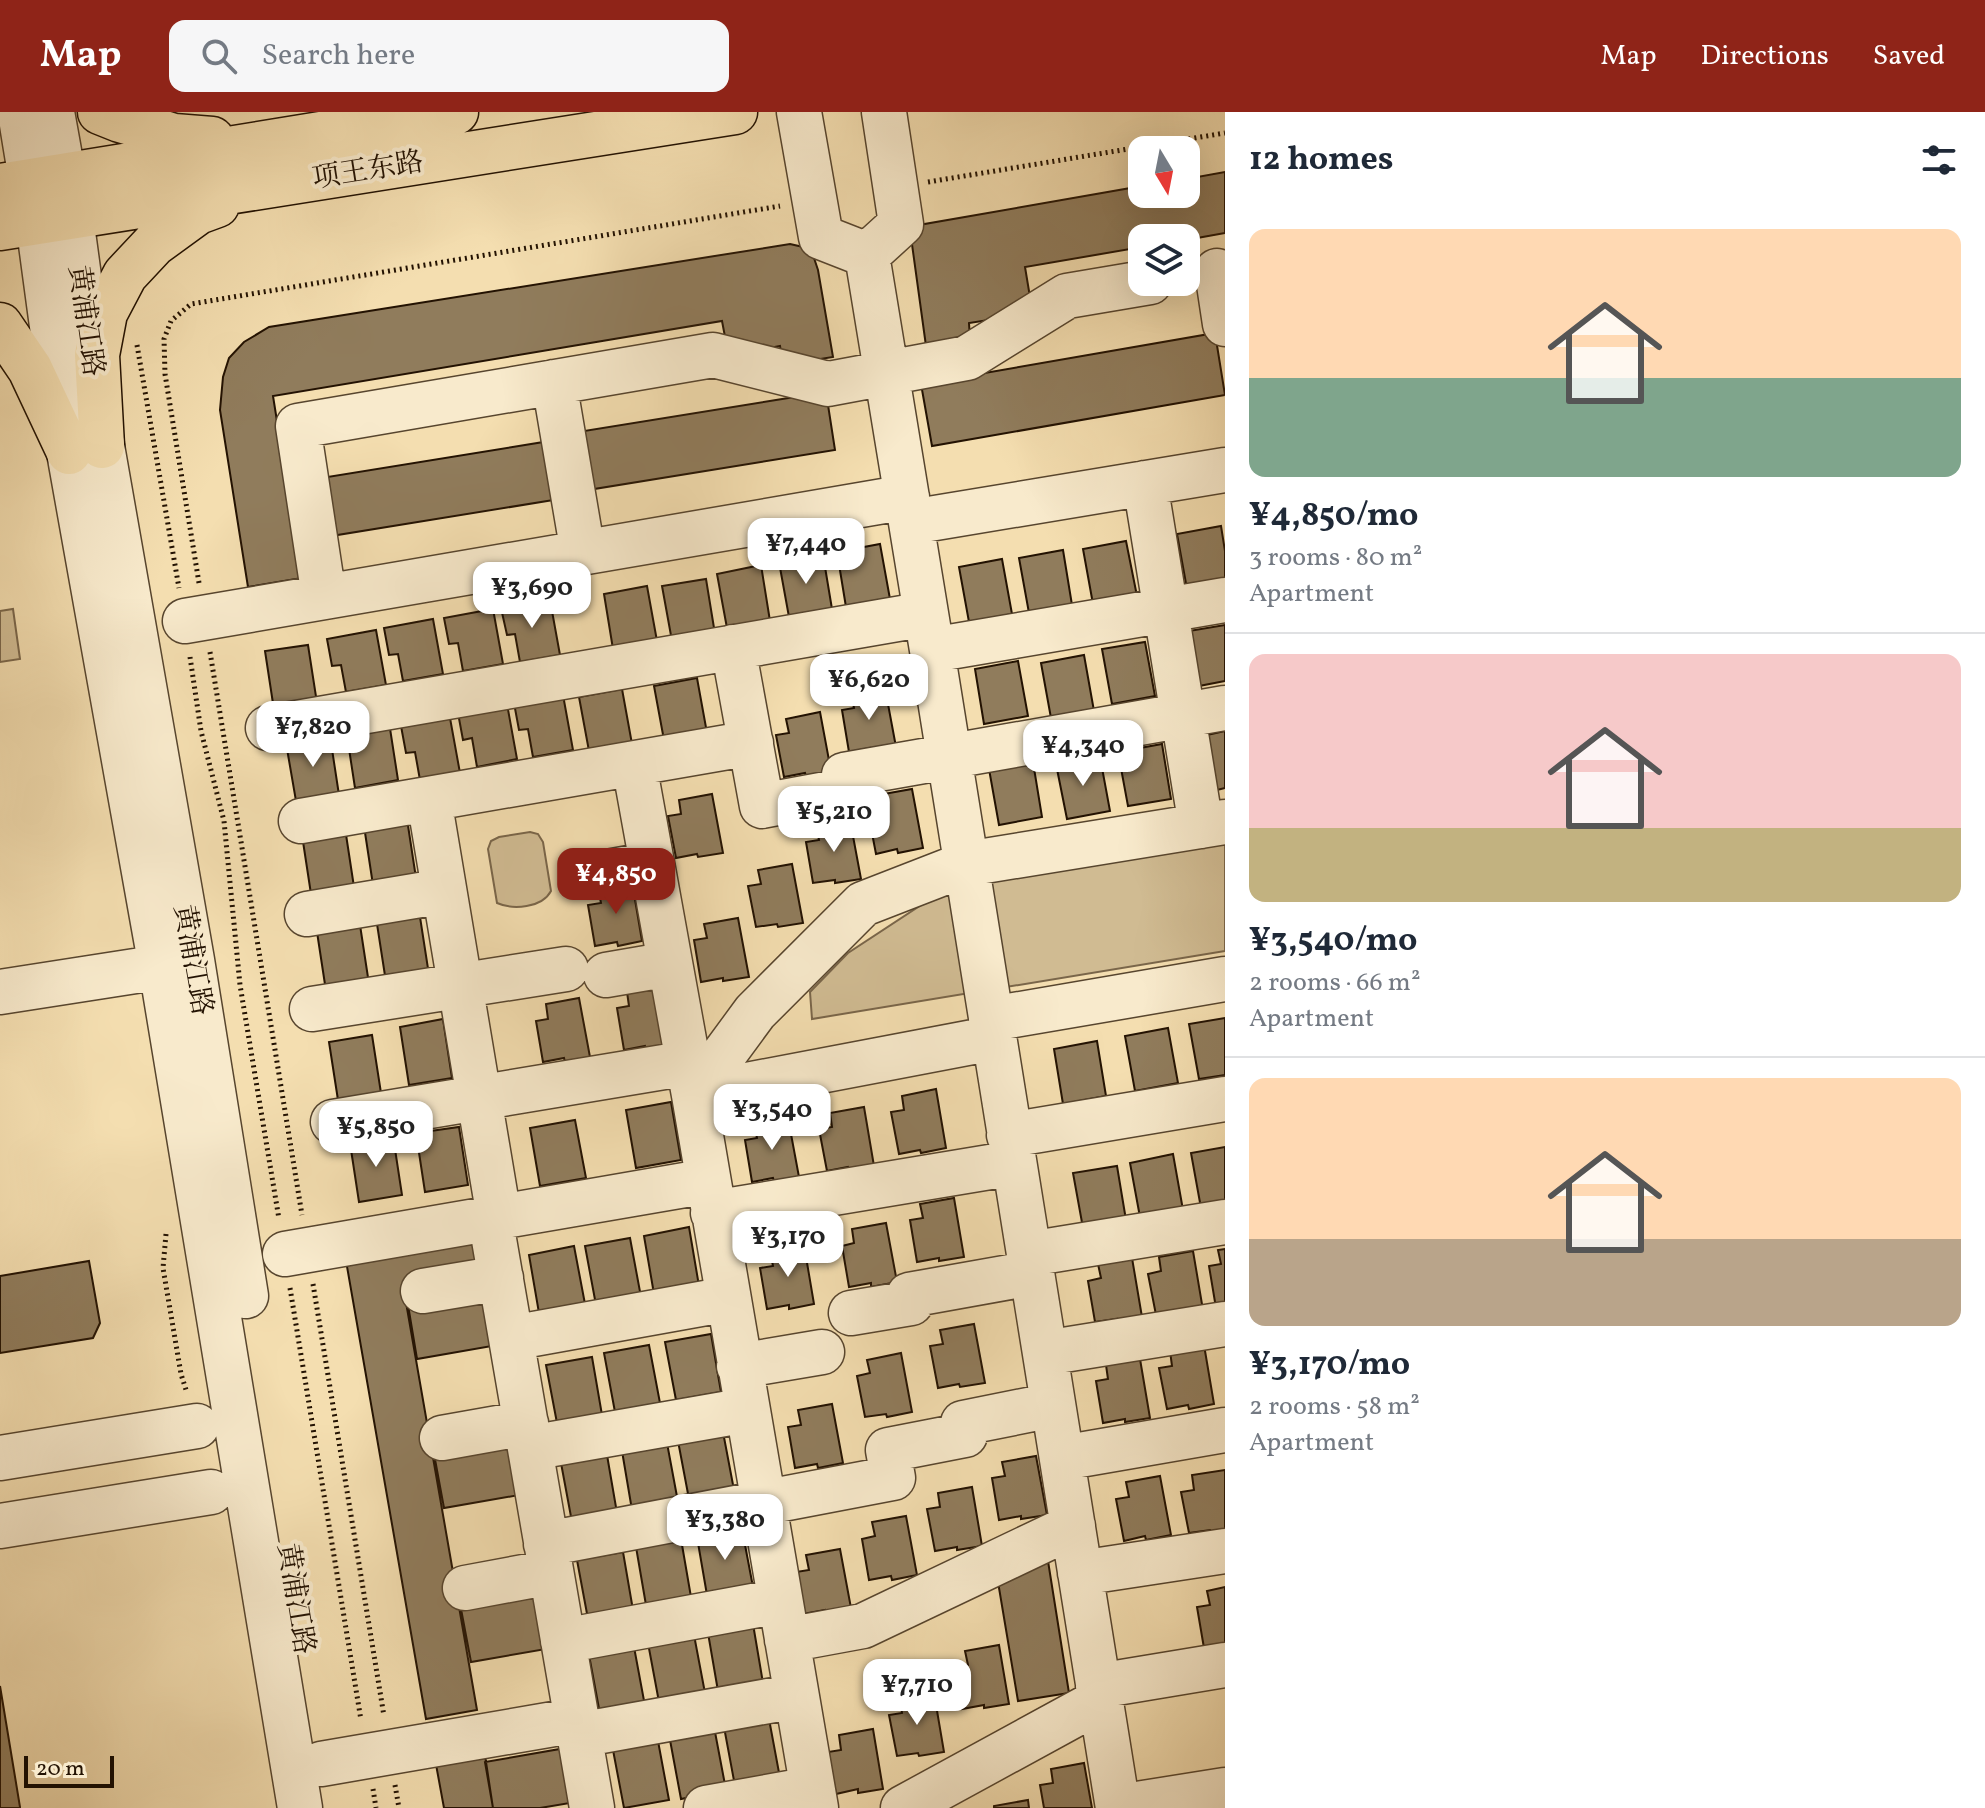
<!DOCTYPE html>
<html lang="en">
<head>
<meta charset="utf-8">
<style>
	body { margin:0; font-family:Vollkorn,"Noto Serif SC",serif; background:#f6f6f7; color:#1f2937; height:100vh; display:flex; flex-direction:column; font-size:30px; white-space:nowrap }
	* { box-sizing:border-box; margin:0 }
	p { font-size:26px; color:#747a83 }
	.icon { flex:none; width:44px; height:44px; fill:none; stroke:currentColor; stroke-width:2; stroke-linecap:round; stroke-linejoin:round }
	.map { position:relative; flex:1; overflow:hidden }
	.side { display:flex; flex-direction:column; background:#fff; width:760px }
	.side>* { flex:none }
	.needle { width:52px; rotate:170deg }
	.controls { position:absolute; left:1128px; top:24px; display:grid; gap:16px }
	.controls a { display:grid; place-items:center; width:72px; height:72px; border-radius:16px; background:#fff; box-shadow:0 8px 32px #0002; font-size:40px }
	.scale { position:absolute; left:24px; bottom:20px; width:90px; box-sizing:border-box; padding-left:8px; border:4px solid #231202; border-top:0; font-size:22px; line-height:28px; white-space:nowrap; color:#231202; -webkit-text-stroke:6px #f8eacc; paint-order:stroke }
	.price { position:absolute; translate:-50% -68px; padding:0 18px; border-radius:16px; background:#fff; color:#222; font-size:26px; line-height:52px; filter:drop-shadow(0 2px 4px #0008) }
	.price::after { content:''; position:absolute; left:50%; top:48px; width:24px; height:18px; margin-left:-12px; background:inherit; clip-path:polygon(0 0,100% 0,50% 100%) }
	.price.active { background:#8f2418; color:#fff }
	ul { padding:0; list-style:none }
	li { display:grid; align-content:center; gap:16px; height:424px; padding:0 24px }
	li+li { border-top:2px solid #e0e1e3 }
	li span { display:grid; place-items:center; height:248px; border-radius:16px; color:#555 }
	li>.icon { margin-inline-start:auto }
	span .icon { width:144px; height:144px; fill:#fffc; stroke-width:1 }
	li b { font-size:34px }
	h2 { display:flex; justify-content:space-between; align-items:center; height:96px; padding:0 24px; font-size:34px }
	header { display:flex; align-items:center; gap:48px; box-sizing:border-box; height:112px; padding:0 40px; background:#8f2418; color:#fff }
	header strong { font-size:38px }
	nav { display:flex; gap:44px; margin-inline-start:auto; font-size:28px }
	.search { width:560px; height:72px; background:#f6f6f7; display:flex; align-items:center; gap:20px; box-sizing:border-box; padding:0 28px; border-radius:16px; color:#747a83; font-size:30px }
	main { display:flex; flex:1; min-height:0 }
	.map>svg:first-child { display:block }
	.green { fill:#d0bb92; stroke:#7a664a; stroke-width:2 }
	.building { fill:#907c5c; stroke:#231202; stroke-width:2 }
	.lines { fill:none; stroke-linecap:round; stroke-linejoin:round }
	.minor-casing { stroke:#57452e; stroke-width:47 }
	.major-casing { stroke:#231202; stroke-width:47 }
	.path { stroke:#231202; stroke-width:5; stroke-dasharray:2 4; stroke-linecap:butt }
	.minor { stroke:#f8eacc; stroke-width:44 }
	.major { stroke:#f4deb0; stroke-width:44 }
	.labels { text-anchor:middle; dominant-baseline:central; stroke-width:8; stroke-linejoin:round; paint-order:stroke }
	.street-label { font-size:28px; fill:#231202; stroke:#f8eacc }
</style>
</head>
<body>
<header>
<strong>Map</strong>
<div class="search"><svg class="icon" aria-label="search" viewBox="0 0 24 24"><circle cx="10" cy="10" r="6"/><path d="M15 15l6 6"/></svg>Search here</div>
<nav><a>Map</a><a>Directions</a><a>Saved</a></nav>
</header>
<main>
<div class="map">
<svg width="1225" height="1696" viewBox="0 0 1225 1696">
	<rect width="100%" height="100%" fill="#f4deb0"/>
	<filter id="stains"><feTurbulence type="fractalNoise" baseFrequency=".0025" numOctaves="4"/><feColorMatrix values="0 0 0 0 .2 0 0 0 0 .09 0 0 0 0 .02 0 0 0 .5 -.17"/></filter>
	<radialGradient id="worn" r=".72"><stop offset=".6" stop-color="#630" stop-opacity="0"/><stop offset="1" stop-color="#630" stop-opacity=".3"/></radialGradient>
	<!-- green -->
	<path class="green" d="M13 497 20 547 0 550V499Z
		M530 720 538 722 543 730 551 779C542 796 513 798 497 791L488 737 491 729 499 725Z
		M1225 725V839L812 907 810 880 848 841 938 782 1069 750Z"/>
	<!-- building -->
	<path class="building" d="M1225 60V121L1186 128V126H1142V135L1025 155 1030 185 1001 206 969 211 970 227 926 234 911 125 919 113 1142 74V82H1186V67Z
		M790 132 803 135 813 143 818 158 833 245 783 253 780 234 754 239 726 230 722 209 273 284 302 466 248 475 220 298 223 265 229 246 244 230 269 215Z
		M1215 221 1225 283 932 334 921 272Z
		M826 280 835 338 594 377 584 319Z
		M556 328 566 386 325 425 315 367Z
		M1221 414 1225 439V470L1187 477 1177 422Z
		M1126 429 1137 484 1093 492 1083 437Z
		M880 432 890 487 846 495 837 440Z
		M1063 438 1072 493 1029 501 1019 446Z
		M823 443 832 497 789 505 779 450Z
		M1002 447 1012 502 969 510 959 455Z
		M761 453 770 509 727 516 717 462Z
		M706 467 715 522 672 529 662 474Z
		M647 474 657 529 613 537 604 482Z
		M550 488 560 543 520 550 515 522 507 523 501 496Z
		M493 497 503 552 463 559 458 531 449 532 444 506Z
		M433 507 443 562 403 569 398 542 389 543 384 516Z
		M1225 513V569L1199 574 1189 519Z
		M376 518 386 573 346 580 341 553 332 554 327 527Z
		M1145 530 1155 584 1112 592 1102 537Z
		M308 533 317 591 274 598 265 539Z
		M1084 543 1094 599 1051 606 1041 551Z
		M1018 549 1028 604 984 612 975 557Z
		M697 566 707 621 664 628 654 574Z
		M885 576 896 635 871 639 870 636 849 640 842 598 854 596 851 582Z
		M622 577 632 632 589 639 579 585Z
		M563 583 573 638 533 645 528 617 519 618 514 591Z
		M507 592 517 647 477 655 472 626 463 628 458 601Z
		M820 600 831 659 806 664 805 661 784 665 776 623 789 621 786 607Z
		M450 606 460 661 420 668 415 640 406 641 401 614Z
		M389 610 398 668 355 676 346 617Z
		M1225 619V676L1217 678 1207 623Z
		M330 624 339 683 296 689 286 631Z
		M1162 632 1171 687 1128 694 1118 640Z
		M1100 645 1110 699 1067 707 1056 652Z
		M1033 650 1042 705 999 713 989 657Z
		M912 677 923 736 898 741 897 737 876 742 868 700 881 698 878 683Z
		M712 682 723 741 698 745 697 742 676 746 668 704 681 702 679 688Z
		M407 707 416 766 373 773 364 714Z
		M850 708 861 767 835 771V768L813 771 806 730 819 728 816 714Z
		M345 716 354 775 311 782 302 723Z
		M792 752 803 811 778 815 777 812 756 815 748 774 761 772 758 758Z
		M632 770 642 829 618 834 617 830 595 834 588 793 601 791 598 776Z
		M420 805 429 863 386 870 377 812Z
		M738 806 749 865 723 869V866L701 870 694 828 707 826 704 812Z
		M360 813 369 872 326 879 317 820Z
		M661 874 671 933 646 937 645 934 624 938 617 896 629 894 627 880Z
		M579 886 590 945 565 950 564 946 543 950 536 909 548 907 546 892Z
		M1225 906V963L1199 967 1189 912Z
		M443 907 452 966 409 973 400 915Z
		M1168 916 1178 971 1135 979 1125 924Z
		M372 923 381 981 338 988 329 930Z
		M1097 929 1106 984 1063 992 1054 937Z
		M936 977 946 1036 921 1041 920 1038 899 1042 891 1000 904 998 902 984Z
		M671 990 681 1048 636 1056 626 998Z
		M864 995 874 1054 849 1058 848 1055 827 1059 819 1017 832 1015 830 1001Z
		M788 1006 799 1065 774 1069 773 1066 752 1070 745 1028 757 1026 754 1012Z
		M575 1008 586 1066 540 1074 530 1016Z
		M459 1015 468 1073 425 1080 416 1021Z
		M393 1024 402 1083 359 1090 350 1031Z
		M1225 1035V1092L1201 1096 1191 1041Z
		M1173 1042 1183 1098 1140 1105 1130 1051Z
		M1117 1054 1126 1108 1083 1116 1073 1061Z
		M954 1086 964 1145 939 1149V1146L917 1150 910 1108 923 1106 920 1092Z
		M886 1111 897 1170 871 1175V1171L849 1175 842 1134 854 1131 852 1117Z
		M689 1115 699 1174 654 1182 644 1124Z
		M474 1121 480 1151 404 1179 477 1598 426 1607 345 1143Z
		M630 1126 641 1185 596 1193 585 1134Z
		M804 1133 814 1192 789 1197V1193L767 1197 760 1156 773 1154 770 1139Z
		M574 1134 585 1192 539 1201 529 1143Z
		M1225 1137V1194L1216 1196 1209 1154 1221 1152 1218 1138Z
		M1193 1139 1203 1198 1156 1203 1148 1162 1161 1159 1159 1145Z
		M1132 1146 1142 1205 1117 1210V1207L1095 1210 1088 1169 1101 1166 1098 1152Z
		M89 1149 100 1211 93 1226 0 1241V1164Z
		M483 1180 492 1234 417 1247 408 1193Z
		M974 1212 985 1271 960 1275 959 1272 938 1276 930 1234 943 1232 940 1218Z
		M711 1222 721 1280 676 1288 665 1230Z
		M649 1233 660 1291 615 1300 604 1241Z
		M1204 1233 1214 1292 1189 1297 1188 1293 1167 1297 1159 1256 1172 1254 1170 1239Z
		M901 1241 912 1300 887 1305 886 1302 865 1305 857 1264 870 1261 867 1248Z
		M592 1245 602 1303 557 1311 546 1253Z
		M1140 1247 1150 1306 1125 1310V1307L1103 1311 1096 1269 1108 1267 1106 1253Z
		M832 1292 843 1351 818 1356 817 1352 795 1356 788 1315 801 1313 798 1298Z
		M723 1320 734 1378 689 1387 678 1329Z
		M509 1329 519 1383 444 1396 434 1342Z
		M667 1331 678 1390 632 1398 622 1339Z
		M607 1343 617 1401 572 1410 561 1351Z
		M1036 1344 1047 1403 1021 1407V1404L999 1408 992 1366 1005 1364 1002 1350Z
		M1225 1358V1419L1211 1421 1210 1418 1189 1421 1181 1380 1194 1378 1192 1363Z
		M1160 1364 1171 1423 1146 1428 1145 1424 1124 1429 1116 1387 1129 1385 1126 1370Z
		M972 1375 982 1434 957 1438V1435L935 1439 927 1397 940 1395 938 1381Z
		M906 1404 917 1463 892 1468 891 1464 869 1468 862 1427 875 1424 872 1410Z
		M742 1417 753 1475 707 1483 697 1425Z
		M681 1427 691 1485 646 1493 636 1435Z
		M840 1437 851 1496 825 1501V1498L803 1502 796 1460 809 1458 806 1443Z
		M623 1440 633 1498 588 1507 577 1448Z
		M1048 1449 1069 1581 1018 1589 996 1458Z
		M1225 1475V1533L1204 1536 1197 1495 1210 1493 1207 1479Z
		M536 1484 546 1537 471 1550 461 1497Z
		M753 1512 763 1571 718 1579 708 1521Z
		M694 1523 705 1581 659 1590 648 1531Z
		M999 1533 1009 1592 984 1596V1593L962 1597 955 1555 968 1553 965 1539Z
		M634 1535 645 1594 600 1602 589 1543Z
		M0 1574 20 1695V1696H0Z
		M934 1581 944 1640 919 1644 918 1641 897 1644 889 1603 902 1601 900 1587Z
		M769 1607 780 1666 735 1674 724 1615Z
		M873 1617 883 1677 858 1681V1677L836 1682 828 1640 841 1638 839 1623Z
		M715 1620 726 1678 681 1687 670 1628Z
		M658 1629 669 1688 624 1696 613 1638Z
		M484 1637 493 1696H444L435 1647Z
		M560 1637 570 1691 540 1696H493L485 1650Z
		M1084 1651 1092 1696H1044L1040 1673 1053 1671 1051 1657Z
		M1028 1688 1029 1696H994V1694Z"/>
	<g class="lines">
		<defs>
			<path id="minor" d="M20 0 38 110 69 340 161 855 300 1696
				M52 0 71 106 102 334 192 848 246 1184
				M799 0 821 125 867 143 901 112 884 0
				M867 143 932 538 1118 1696
				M1217 159 1225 212
				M554 270 583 441
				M1145 371 1201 714
				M911 410 1225 358
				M324 485 298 314 713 243 828 272 967 246 1067 184 1150 170
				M185 509 907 385
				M733 535 762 694 847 678 844 663 1225 596
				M932 538 1225 488
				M268 616 926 502
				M634 652 694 983 816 1696
				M429 687 499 1105 492 1116 592 1696
				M301 709 751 631
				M585 764 652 752
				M307 802 444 779
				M606 863 670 852
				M0 880 161 855 190 849
				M312 897 566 857
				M991 907 1225 867
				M694 983 755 900 863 792 966 752 1225 710
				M694 983 994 926
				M333 1010 688 951
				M1009 1023 1225 987
				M713 1101 1014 1051
				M285 1142 708 1069
				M1029 1142 1225 1110
				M423 1179 501 1166
				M851 1201 911 1191 909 1183 1032 1161
				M511 1226 728 1187
				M1045 1241 1225 1212
				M739 1254 822 1240
				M442 1326 526 1311
				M530 1336 747 1298
				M0 1346 197 1314
				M1062 1346 1225 1318
				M0 1414 211 1380
				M546 1432 893 1366 888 1338 965 1323 963 1311 1053 1293
				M1080 1461 1225 1439
				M465 1476 551 1460
				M787 1528 863 1514 1073 1414
				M563 1529 780 1489
				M1098 1574 1225 1553
				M579 1623 796 1584
				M321 1652 577 1608
				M1118 1695 1225 1678
				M706 1696 812 1677
				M903 1696 1101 1588"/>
			<path id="major" d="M100 0 120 8 174 24 212 27
				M0 74 456 0
				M0 116 735 0
				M0 213 30 257 69 340
				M102 334 97 243 105 201 125 163 154 132 198 100 217 93"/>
		</defs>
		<!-- minor casing -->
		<use href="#minor" class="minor-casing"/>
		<!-- major casing -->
		<use href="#major" class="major-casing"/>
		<!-- path -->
		<path class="path" d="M928 70 1225 21
			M137 233 179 476
			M199 471 165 262 164 227 171 209 191 192 780 94
			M210 540 302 1103
			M190 545 201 619 224 709 240 873 279 1107
			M166 1122 163 1156 181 1262 187 1281
			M313 1172 384 1604
			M290 1176 361 1608
			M395 1673 399 1696
			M373 1677 376 1696"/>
		<!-- minor -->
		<use href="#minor" class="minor"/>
		<!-- major -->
		<use href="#major" class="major"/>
	</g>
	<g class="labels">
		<!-- street labels -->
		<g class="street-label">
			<text transform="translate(368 59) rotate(-9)">项王东路</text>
			<text transform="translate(85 209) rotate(82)">黄浦江路</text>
			<text transform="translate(192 848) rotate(80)">黄浦江路</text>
			<text transform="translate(295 1487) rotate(81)">黄浦江路</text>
		</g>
	</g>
	<rect width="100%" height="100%" filter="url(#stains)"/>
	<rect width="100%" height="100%" fill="url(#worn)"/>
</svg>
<div class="controls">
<a><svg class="needle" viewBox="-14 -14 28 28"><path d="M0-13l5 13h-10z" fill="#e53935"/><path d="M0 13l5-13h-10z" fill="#747a83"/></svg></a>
<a><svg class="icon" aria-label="layers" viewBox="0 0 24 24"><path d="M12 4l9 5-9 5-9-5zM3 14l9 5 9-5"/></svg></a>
</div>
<div class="scale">20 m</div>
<b class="price" style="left:806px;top:474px">¥7,440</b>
<b class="price" style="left:532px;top:518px">¥3,690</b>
<b class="price" style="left:869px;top:610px">¥6,620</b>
<b class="price" style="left:313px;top:657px">¥7,820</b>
<b class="price" style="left:1083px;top:676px">¥4,340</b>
<b class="price" style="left:834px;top:742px">¥5,210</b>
<b class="price active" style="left:616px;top:804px">¥4,850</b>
<b class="price" style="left:772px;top:1040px">¥3,540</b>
<b class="price" style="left:376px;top:1057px">¥5,850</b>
<b class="price" style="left:788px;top:1167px">¥3,170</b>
<b class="price" style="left:725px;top:1450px">¥3,380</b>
<b class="price" style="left:917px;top:1615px">¥7,710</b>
</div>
<section class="side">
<h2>12 homes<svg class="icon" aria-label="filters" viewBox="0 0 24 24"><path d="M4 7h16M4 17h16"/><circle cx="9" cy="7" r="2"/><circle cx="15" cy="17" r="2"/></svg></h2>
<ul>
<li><span style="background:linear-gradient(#ffd9b3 60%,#7fa58c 0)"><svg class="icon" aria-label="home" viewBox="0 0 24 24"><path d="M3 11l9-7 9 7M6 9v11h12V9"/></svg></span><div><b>¥4,850/mo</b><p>3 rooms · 80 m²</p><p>Apartment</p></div></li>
<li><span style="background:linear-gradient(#f6c9c9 70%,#c2b280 0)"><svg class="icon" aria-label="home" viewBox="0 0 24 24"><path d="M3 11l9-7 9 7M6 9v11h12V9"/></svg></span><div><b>¥3,540/mo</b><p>2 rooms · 66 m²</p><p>Apartment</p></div></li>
<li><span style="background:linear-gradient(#ffd9b3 65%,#b9a48a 0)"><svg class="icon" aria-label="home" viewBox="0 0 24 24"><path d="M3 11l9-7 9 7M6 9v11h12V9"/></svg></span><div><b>¥3,170/mo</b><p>2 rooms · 58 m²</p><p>Apartment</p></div></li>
</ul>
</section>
</main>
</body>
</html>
